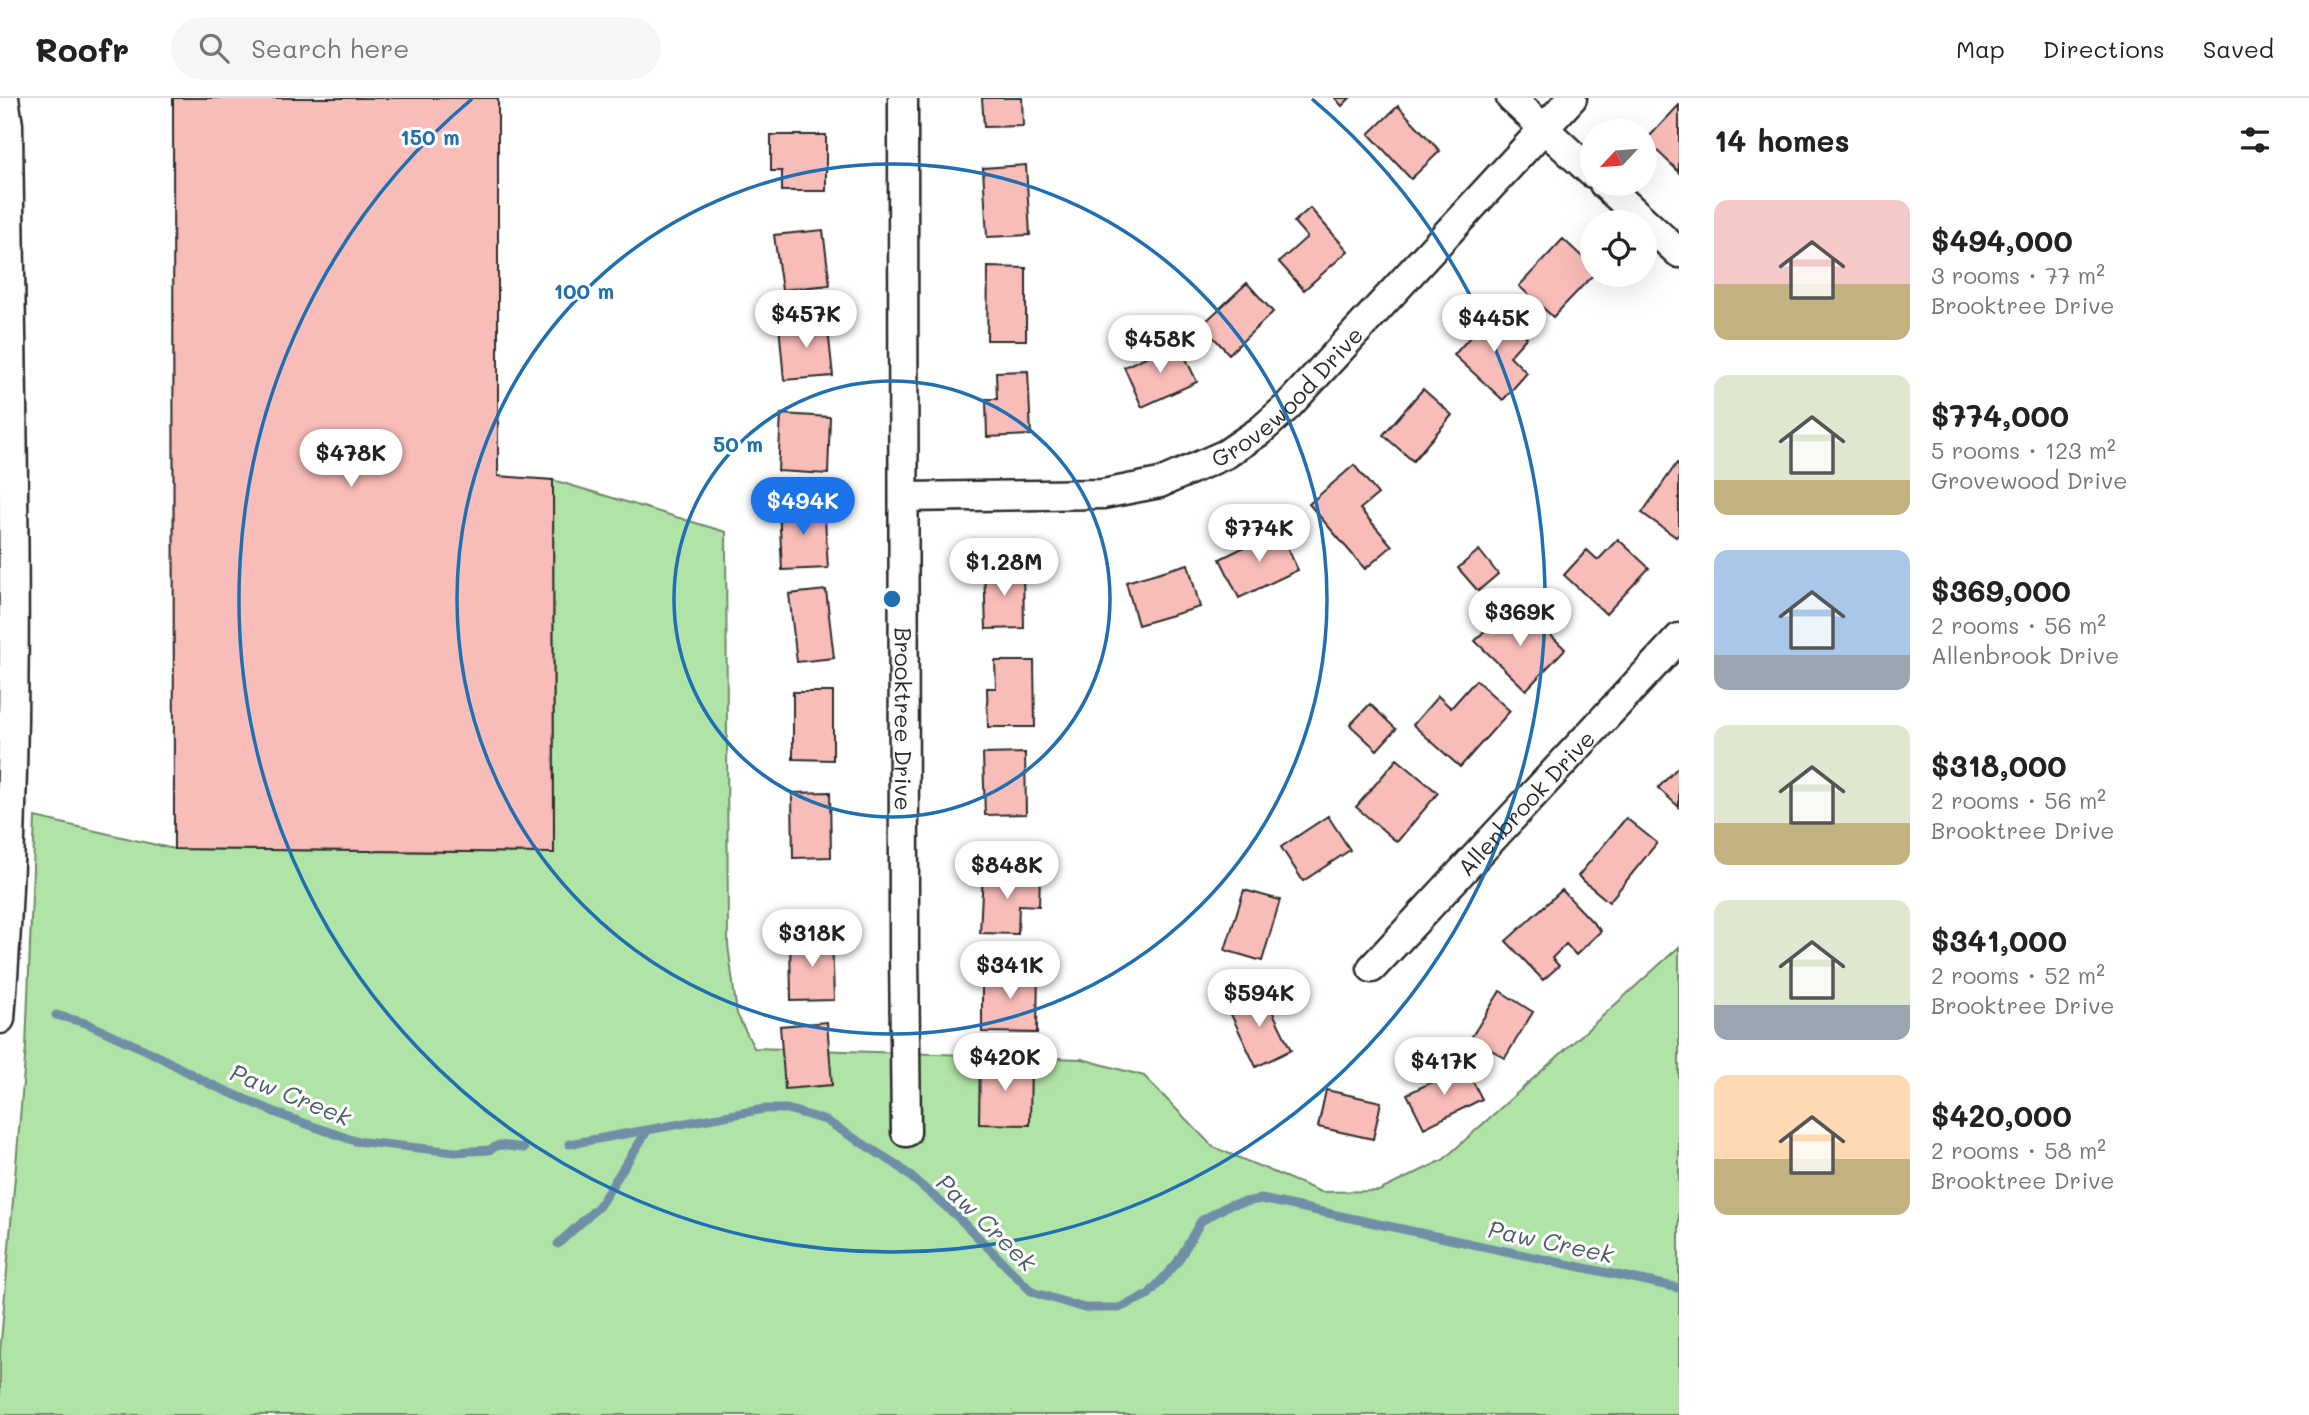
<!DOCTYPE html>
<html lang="en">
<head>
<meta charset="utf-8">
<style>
	body { margin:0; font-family:Mali,sans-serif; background:#f6f6f6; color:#222; height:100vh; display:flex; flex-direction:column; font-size:26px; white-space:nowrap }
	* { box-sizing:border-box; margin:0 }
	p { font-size:23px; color:#767676 }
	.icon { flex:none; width:38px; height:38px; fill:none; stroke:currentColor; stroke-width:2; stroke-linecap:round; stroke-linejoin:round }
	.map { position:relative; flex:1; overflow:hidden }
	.drawer { display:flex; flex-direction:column; background:#fff; width:630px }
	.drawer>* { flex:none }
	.needle { width:46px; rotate:244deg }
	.controls { position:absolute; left:1580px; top:21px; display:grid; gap:14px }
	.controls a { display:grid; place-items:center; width:77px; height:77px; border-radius:50%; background:#fff; box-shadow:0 7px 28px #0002; font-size:35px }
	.price { position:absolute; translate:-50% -60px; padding:0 16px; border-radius:24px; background:#fff; color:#222; font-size:23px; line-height:46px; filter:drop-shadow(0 2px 4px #0008) }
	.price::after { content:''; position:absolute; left:50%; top:42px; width:21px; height:16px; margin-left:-10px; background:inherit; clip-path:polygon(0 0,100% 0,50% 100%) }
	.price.on { background:#1a73e8; color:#fff }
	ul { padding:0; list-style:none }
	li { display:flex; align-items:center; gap:21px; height:175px; padding:0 35px }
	li span { display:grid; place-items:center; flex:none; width:196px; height:140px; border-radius:14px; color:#555 }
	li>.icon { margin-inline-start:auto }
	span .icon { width:84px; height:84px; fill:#fffc; stroke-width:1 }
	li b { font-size:30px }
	h2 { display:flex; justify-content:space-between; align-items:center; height:84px; padding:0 35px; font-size:30px }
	header { display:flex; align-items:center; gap:42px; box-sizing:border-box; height:98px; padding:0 35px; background:#fff; border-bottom:2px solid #e0e0e0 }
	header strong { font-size:33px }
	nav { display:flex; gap:38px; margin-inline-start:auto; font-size:24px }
	.search { width:490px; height:63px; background:#f6f6f6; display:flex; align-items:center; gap:18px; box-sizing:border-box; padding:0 24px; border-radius:38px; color:#767676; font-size:26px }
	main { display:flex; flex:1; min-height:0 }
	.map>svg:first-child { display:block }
	.green { fill:#b0e4a6; stroke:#6e8868; stroke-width:2 }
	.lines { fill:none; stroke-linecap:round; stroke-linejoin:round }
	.stream { stroke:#6f8fa7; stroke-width:9 }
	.building { fill:#f9bdb9; stroke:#2b2b2b; stroke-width:2 }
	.minor-casing { stroke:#2b2b2b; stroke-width:33 }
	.minor { stroke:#fff; stroke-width:28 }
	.ring { fill:none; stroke:#1f6fb2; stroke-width:3.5 }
	.labels { text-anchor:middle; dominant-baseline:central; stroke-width:6; stroke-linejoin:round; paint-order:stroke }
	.street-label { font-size:23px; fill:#2b2b2b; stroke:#fff }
	.water-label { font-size:24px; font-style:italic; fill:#4d5d69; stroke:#fff }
	.centre { fill:#1f6fb2; stroke:#fff; stroke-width:3.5 }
	.ring-label { font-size:21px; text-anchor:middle; font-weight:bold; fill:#1f6fb2; stroke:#fff; stroke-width:6; stroke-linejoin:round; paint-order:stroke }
</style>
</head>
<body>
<header>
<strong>Roofr</strong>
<div class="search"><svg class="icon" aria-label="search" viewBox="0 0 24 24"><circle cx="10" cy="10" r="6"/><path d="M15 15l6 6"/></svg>Search here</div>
<nav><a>Map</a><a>Directions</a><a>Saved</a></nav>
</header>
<main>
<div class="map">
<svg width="1679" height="1317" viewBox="0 0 1679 1317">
	<rect width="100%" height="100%" fill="#fff"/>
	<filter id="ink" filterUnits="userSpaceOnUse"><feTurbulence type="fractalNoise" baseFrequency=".0143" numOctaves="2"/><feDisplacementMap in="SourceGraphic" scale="14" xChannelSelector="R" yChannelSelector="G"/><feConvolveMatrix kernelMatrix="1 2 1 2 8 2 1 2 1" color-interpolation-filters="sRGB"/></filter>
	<g filter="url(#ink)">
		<!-- green -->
		<path class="green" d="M553 382 726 434 728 847 737 916 754 950 1082 961 1144 978 1213 1049 1321 1094 1379 1093 1443 1062 1679 849V1317H0V1255L26 949 35 719 174 751 554 755Z"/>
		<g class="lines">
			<!-- stream -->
			<path class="stream" d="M56 917 86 925 150 954 210 986 284 1018 355 1043 455 1054 489 1052 499 1047 524 1050
				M569 1046 764 1011H787L825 1022 897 1067 957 1118 1032 1194 1084 1210H1119L1148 1197 1177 1165 1201 1123 1229 1107 1261 1101 1679 1190
				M558 1146 599 1108 647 1033"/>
		</g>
		<!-- building -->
		<path class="building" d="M173 0H498V378L553 382 554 755 174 751Z
			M982 0H1022L1023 28 984 29Z
			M1335 0H1350L1342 8Z
			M1679 7V74L1646 42Z
			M1398 8 1440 53 1411 81 1369 36Z
			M771 37H826V93H782V73H771Z
			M1026 67 1030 137 987 139 983 70Z
			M1310 110 1348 153 1304 192 1279 164 1307 139 1294 124Z
			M823 132 830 187 782 192 774 137Z
			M1563 141 1592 168 1593 177 1553 219 1519 188Z
			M988 169 1026 170V242H987Z
			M1247 185 1273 214 1229 256 1202 227Z
			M1495 211 1527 239 1510 258 1527 275 1503 302 1454 257Z
			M827 222 833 278 784 282 779 227Z
			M1178 244 1197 284 1142 309 1124 269Z
			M1028 273 1031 337 987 339 986 301H997L996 274Z
			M1423 291 1452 317 1413 363 1383 337Z
			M781 316 830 319 828 376 778 373Z
			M1677 365 1679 367V435L1676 439 1642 415Z
			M1354 367 1378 396 1360 411 1392 448 1365 471 1309 406Z
			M824 405 828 470 782 472 779 408Z
			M1279 432 1298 472 1239 500 1220 461Z
			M1618 441 1649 470 1606 516 1564 477 1587 452 1598 462Z
			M1479 452 1498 476 1478 493 1458 470Z
			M1188 466 1200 509 1138 527 1126 484Z
			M1023 470 1024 530 986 531 984 471Z
			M826 492 834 560 797 564 789 496Z
			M1501 515 1516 530 1529 516 1565 551 1526 592 1475 543Z
			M995 563H1034L1035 629H988L987 590H996Z
			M1476 582 1510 613 1460 669 1413 627 1438 598 1451 610Z
			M793 594H833V662L793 661Z
			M1370 606 1396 631 1377 652 1350 627Z
			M1025 655 1026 716 985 717 983 656Z
			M1397 661 1438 695 1397 744 1356 709Z
			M1679 668V709L1658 690Z
			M830 694 831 759 793 760 792 695Z
			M1328 718 1350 752 1303 783 1281 749Z
			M1626 720 1657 745 1609 804 1578 778Z
			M983 775 1040 777 1039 808 1019 807 1018 836 980 835Z
			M1244 792 1280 802 1262 863 1225 852Z
			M1562 792 1601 833 1576 857 1566 846 1552 860 1559 868 1543 882 1506 843Z
			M832 838 834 902 791 903 790 839Z
			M982 871 1038 872 1037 935 982 934Z
			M1500 893 1533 914 1505 960 1471 940Z
			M1263 894 1291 952 1256 969 1228 910Z
			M827 924 832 987 785 991 780 928Z
			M980 962 1031 963 1030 1027 979 1026Z
			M1465 968 1482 1001 1424 1030 1407 996Z
			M1326 992 1381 1004 1373 1041 1318 1029Z"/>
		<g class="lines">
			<defs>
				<g id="minor">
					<path id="s1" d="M903 0 904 854 906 1034"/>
					<path d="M1511 0 1592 75"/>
					<path d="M1604 86 1679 155"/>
					<path id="s2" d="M904 399 1103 396 1160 385 1226 356 1260 333 1287 309 1572 0"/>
					<path id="s3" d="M1372 870 1679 540"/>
					<path d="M0 921C23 624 11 325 8 27L4 0"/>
				</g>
			</defs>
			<!-- minor casing -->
			<use href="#minor" class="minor-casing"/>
			<!-- minor -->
			<use href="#minor" class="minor"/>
		</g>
	</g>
	<!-- distance rings -->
	<g class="ring">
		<circle cx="892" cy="501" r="218"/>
		<circle cx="892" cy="501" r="435"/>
		<path d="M1312 1A653 653 0 1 1 472 1"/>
	</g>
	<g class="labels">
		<!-- street labels -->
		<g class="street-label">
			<text stroke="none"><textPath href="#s2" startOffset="413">Grovewood Drive</textPath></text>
			<text stroke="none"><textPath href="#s1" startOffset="621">Brooktree Drive</textPath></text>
			<text stroke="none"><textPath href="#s3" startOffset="226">Allenbrook Drive</textPath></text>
		</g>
		<!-- water labels -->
		<g class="water-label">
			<text transform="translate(291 996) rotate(22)">Paw Creek</text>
			<text transform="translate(987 1124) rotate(44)">Paw Creek</text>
			<text transform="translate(1551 1143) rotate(12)">Paw Creek</text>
		</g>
	</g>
	<circle cx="892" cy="501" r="10" class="centre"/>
	<g class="ring-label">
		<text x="430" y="47">150 m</text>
		<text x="584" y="201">100 m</text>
		<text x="738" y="354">50 m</text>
	</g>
</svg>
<div class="controls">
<a><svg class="needle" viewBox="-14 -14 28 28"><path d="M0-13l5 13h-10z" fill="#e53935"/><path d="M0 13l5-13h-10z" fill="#767676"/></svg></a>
<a><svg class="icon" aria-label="locate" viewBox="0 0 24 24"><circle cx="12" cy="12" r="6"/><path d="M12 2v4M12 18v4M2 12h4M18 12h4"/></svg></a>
</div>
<b class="price" style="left:806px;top:252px">$457K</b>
<b class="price" style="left:1494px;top:256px">$445K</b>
<b class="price" style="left:1160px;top:277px">$458K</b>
<b class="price" style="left:351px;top:391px">$478K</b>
<b class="price on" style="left:803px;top:439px">$494K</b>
<b class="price" style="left:1259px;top:466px">$774K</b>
<b class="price" style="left:1004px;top:500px">$1.28M</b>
<b class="price" style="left:1520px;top:550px">$369K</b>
<b class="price" style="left:1007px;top:803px">$848K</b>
<b class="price" style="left:812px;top:871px">$318K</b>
<b class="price" style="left:1010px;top:903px">$341K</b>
<b class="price" style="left:1259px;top:931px">$594K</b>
<b class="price" style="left:1005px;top:995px">$420K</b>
<b class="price" style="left:1444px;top:999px">$417K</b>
</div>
<section class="drawer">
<h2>14 homes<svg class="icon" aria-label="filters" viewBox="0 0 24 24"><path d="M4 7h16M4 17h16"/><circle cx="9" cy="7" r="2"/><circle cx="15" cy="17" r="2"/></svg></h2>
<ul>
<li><span style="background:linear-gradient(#f6c9c9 60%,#c2b280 0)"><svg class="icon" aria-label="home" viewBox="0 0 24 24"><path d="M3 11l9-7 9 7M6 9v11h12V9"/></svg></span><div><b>$494,000</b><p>3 rooms · 77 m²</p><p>Brooktree Drive</p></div></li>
<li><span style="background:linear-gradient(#dfe7d0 75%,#c2b280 0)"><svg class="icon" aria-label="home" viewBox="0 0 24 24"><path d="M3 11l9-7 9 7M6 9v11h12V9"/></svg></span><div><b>$774,000</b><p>5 rooms · 123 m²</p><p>Grovewood Drive</p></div></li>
<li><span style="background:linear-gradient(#a9c7e8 75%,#9aa5b1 0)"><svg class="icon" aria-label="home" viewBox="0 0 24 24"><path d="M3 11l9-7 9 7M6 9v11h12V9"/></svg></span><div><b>$369,000</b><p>2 rooms · 56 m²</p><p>Allenbrook Drive</p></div></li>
<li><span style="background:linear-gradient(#dfe7d0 70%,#c2b280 0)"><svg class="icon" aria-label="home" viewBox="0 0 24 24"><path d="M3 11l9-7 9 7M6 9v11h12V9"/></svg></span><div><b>$318,000</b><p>2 rooms · 56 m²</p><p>Brooktree Drive</p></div></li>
<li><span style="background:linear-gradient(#dfe7d0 75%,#9aa5b1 0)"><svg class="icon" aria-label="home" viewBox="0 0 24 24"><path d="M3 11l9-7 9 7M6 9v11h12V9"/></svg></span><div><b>$341,000</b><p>2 rooms · 52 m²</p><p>Brooktree Drive</p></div></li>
<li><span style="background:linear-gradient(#ffd9b3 60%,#c2b280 0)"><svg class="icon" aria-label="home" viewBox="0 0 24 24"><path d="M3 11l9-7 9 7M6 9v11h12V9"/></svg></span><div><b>$420,000</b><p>2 rooms · 58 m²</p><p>Brooktree Drive</p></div></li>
</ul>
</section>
</main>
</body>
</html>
